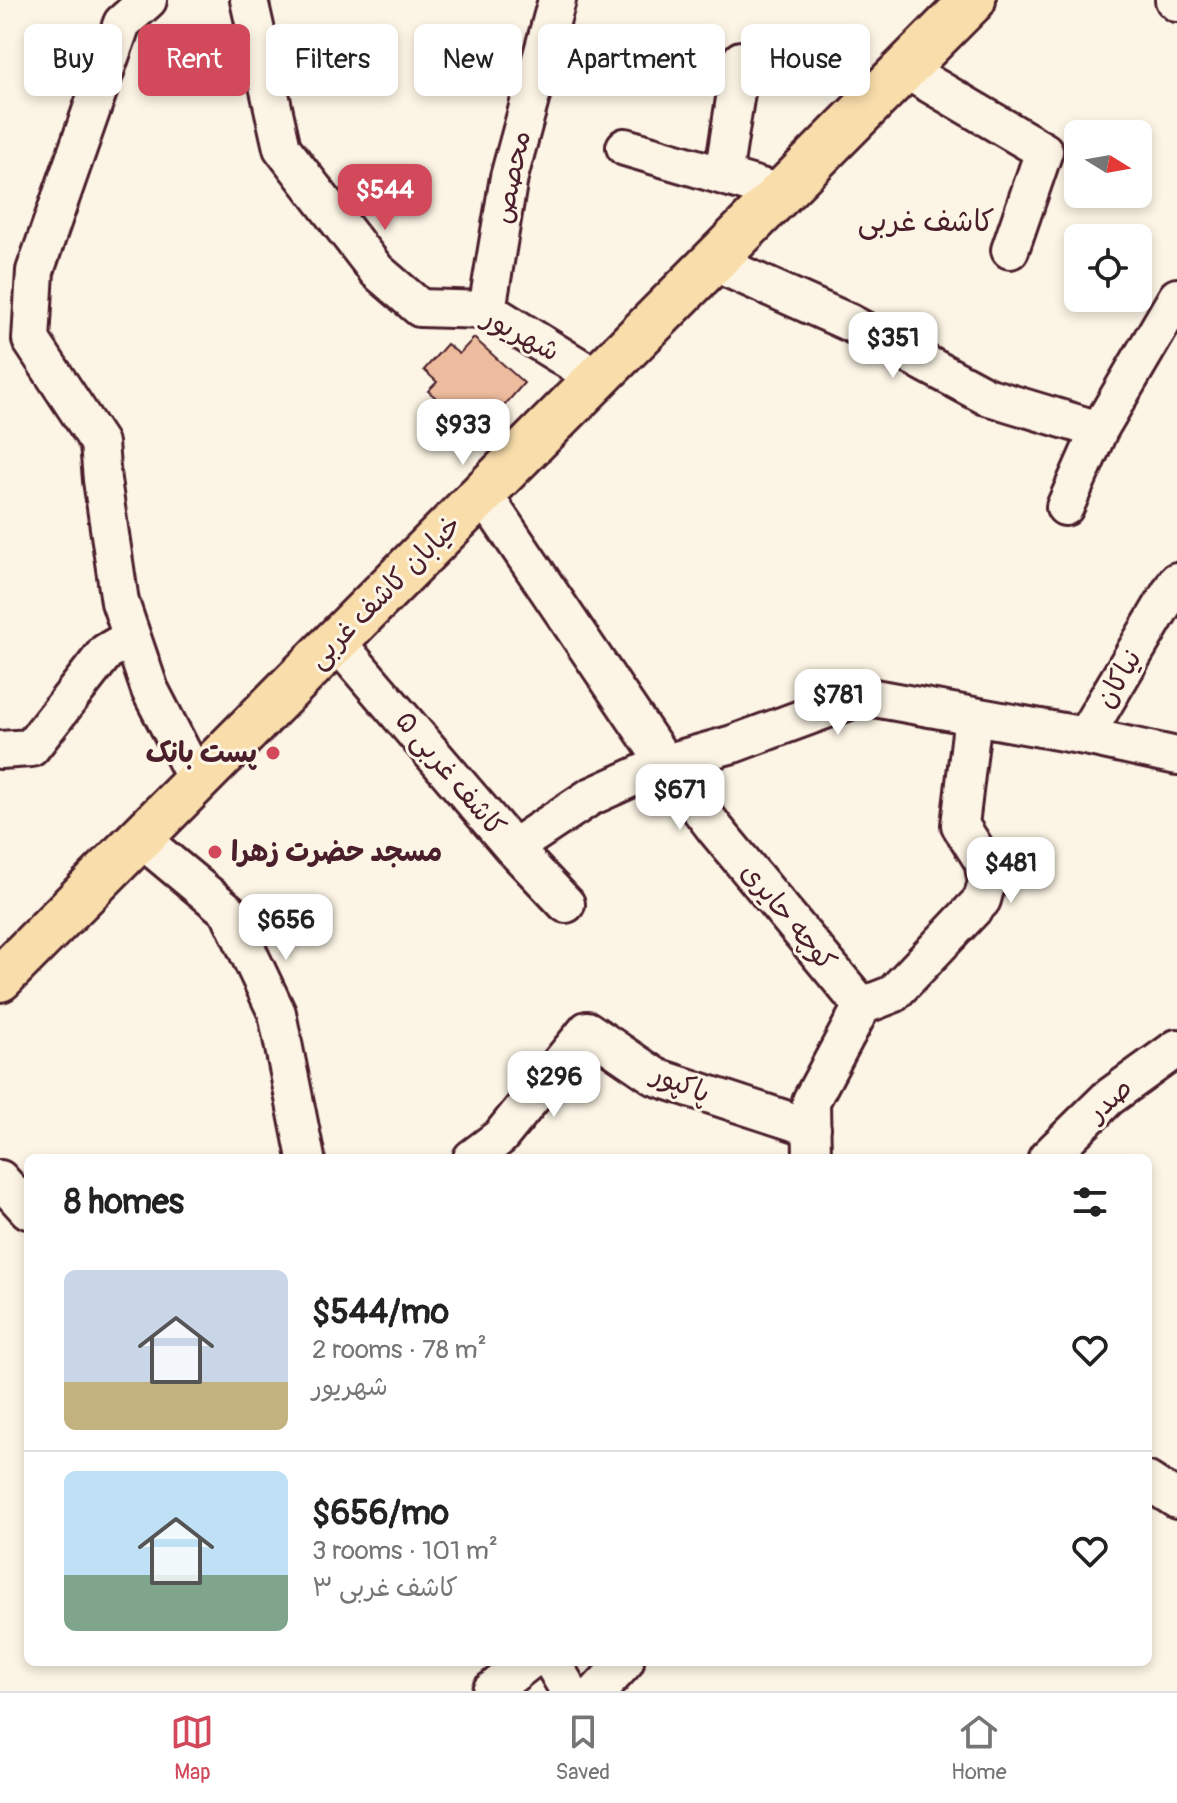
<!DOCTYPE html>
<html lang="en">
<head>
<meta charset="utf-8">
<style>
	body { margin:0; font-family:Pangolin,"Playpen Sans Arabic",sans-serif; background:#f2f2f2; color:#222; height:100vh; display:flex; flex-direction:column; font-size:30px; white-space:nowrap }
	* { box-sizing:border-box; margin:0 }
	p { font-size:26px; color:#767676 }
	.icon { flex:none; width:44px; height:44px; fill:none; stroke:currentColor; stroke-width:2; stroke-linecap:round; stroke-linejoin:round }
	.map { position:relative; flex:1; overflow:hidden }
	.drawer { position:absolute; left:24px; top:1154px; width:1128px; height:512px; display:flex; flex-direction:column; background:#fff; border-radius:12px; box-shadow:0 4px 12px #0003 }
	.drawer>* { flex:none }
	.hud { position:absolute; left:24px; top:24px; width:1130px; height:72px; display:flex; gap:16px }
	.needle { width:52px; rotate:101deg }
	.buttons { position:absolute; left:1064px; top:120px; display:grid; gap:16px }
	.buttons a { display:grid; place-items:center; width:88px; height:88px; border-radius:12px; background:#fff; box-shadow:0 4px 12px #0003; font-size:40px }
	.price { position:absolute; translate:-50% -68px; padding:0 18px; border-radius:16px; background:#fff; color:#222; font-size:26px; line-height:52px; filter:drop-shadow(0 2px 4px #0008) }
	.price::after { content:''; position:absolute; left:50%; top:48px; width:24px; height:18px; margin-left:-12px; background:inherit; clip-path:polygon(0 0,100% 0,50% 100%) }
	.price.on { background:#d1495b; color:#fff }
	ul { padding:0; list-style:none }
	li { display:flex; align-items:center; gap:24px; height:200px; padding:0 40px }
	li+li { border-top:2px solid #e0e0e0 }
	li span { display:grid; place-items:center; flex:none; width:224px; height:160px; border-radius:12px; color:#555 }
	li>.icon { margin-inline-start:auto }
	span .icon { width:96px; height:96px; fill:#fffc; stroke-width:1 }
	li b { font-size:34px }
	h2 { display:flex; justify-content:space-between; align-items:center; height:96px; padding:0 40px; font-size:34px }
	.tag { padding:0 28px; border-radius:12px; background:#fff; box-shadow:0 4px 12px #0003; font-size:28px; line-height:72px }
	.tag.on { background:#d1495b; color:#fff }
	.tabs { display:flex; justify-content:space-around; align-items:center; height:112px; border-top:2px solid #e0e0e0; background:#fff; font-size:22px; color:#767676 }
	.tabs a { display:grid; justify-items:center; gap:4px }
	.tabs .on { color:#d1495b }
	.map>svg:first-child { display:block }
	.building { fill:#edbc9e; stroke:#4a1f2b; stroke-width:2 }
	.lines { fill:none; stroke-linecap:round; stroke-linejoin:round }
	.minor-casing { stroke:#4a1f2b; stroke-width:42 }
	.major-casing { stroke:#4a1f2b; stroke-width:50 }
	.minor { stroke:#fcf5e5; stroke-width:36 }
	.major { stroke:#f9deab; stroke-width:44 }
	.poi-dot { fill:#d1495b; stroke:#fcf5e5; stroke-width:3 }
	.labels { text-anchor:middle; dominant-baseline:central; stroke-width:6; stroke-linejoin:round; paint-order:stroke }
	.street-label { font-size:28px; fill:#4a1f2b; stroke:#fcf5e5 }
	.poi-label { font-size:28px; font-weight:bold; fill:#4a1f2b; stroke:#fcf5e5; text-anchor:end }
	.neighbourhood-label { font-size:30px; fill:#4a1f2b; stroke:#fcf5e5 }
</style>
</head>
<body>
<div class="map">
<svg width="1177" height="1691" viewBox="0 0 1177 1691">
	<rect width="100%" height="100%" fill="#fcf5e5"/>
	<filter id="ink" filterUnits="userSpaceOnUse"><feTurbulence type="fractalNoise" baseFrequency=".0125" numOctaves="2"/><feDisplacementMap in="SourceGraphic" scale="16" xChannelSelector="R" yChannelSelector="G"/><feConvolveMatrix kernelMatrix="1 2 1 2 8 2 1 2 1" color-interpolation-filters="sRGB"/></filter>
	<g filter="url(#ink)">
		<!-- building -->
		<path class="building" d="M474 338 524 383 469 446 433 413 442 403 428 391 437 382 424 370 447 344 459 354Z"/>
		<g class="lines">
			<defs>
				<path id="minor" d="M148 0 122 23 35 271 31 340 99 443 102 480 120 602 150 690 197 781
					M249 0 282 148 377 271 420 308 487 310 597 378
					M1174 0 1177 3
					M904 69 1044 151 1010 250
					M625 147 781 193
					M723 176 741 60
					M713 262 850 323 986 396 1099 430
					M487 310 509 177 557 0
					M483 494 665 763 716 830 862 1006 811 1101 812 1158
					M1065 507 1099 430 1177 297
					M336 641 513 848 566 904
					M1085 736 1177 581
					M0 750 31 748 106 652 132 637
					M140 838 229 912 277 1013 306 1158
					M513 848 590 797 665 763 733 744 863 696 1085 736 1177 756
					M862 1006 893 994 982 900 987 882 983 861 960 825 973 716
					M472 1158 500 1137 587 1030 656 1077 812 1128
					M1047 1158 1108 1098 1177 1048
					M0 1179 28 1210
					M1148 1481 1177 1500
					M552 1662 569 1691
					M491 1691 528 1662
					M598 1691 625 1662"/>
				<path id="major" d="M0 979 973 0"/>
			</defs>
			<!-- minor casing -->
			<use href="#minor" class="minor-casing"/>
			<!-- major casing -->
			<use href="#major" class="major-casing"/>
			<!-- minor -->
			<use href="#minor" class="minor"/>
			<!-- major -->
			<use href="#major" class="major"/>
		</g>
	</g>
	<!-- markers -->
	<g class="poi-dot">
		<circle cx="273" cy="753" r="8"/>
		<circle cx="215" cy="852" r="8"/>
	</g>
	<g class="labels">
		<!-- street labels -->
		<g class="street-label">
			<text transform="translate(512 177) rotate(-78)">محصص</text>
			<text transform="translate(521 335) rotate(28)">شهریور</text>
			<text transform="translate(385 592) rotate(-45)">خیابان کاشف غربی</text>
			<text transform="translate(1119 679) rotate(-59)">نیاکان</text>
			<text transform="translate(450 774) rotate(50)">کاشف غربی ۵</text>
			<text transform="translate(788 917) rotate(50)">کوچه حایری</text>
			<text transform="translate(681 1084) rotate(22)">پاکپور</text>
			<text transform="translate(1110 1100) rotate(-41)">صدر</text>
		</g>
		<!-- poi labels -->
		<g class="poi-label">
			<text x="257" y="753">پست بانک</text>
			<text x="231" y="852" text-anchor="start">مسجد حضرت زهرا</text>
		</g>
		<!-- neighbourhood labels -->
		<g class="neighbourhood-label">
			<text x="926" y="221">کاشف غربی</text>
		</g>
	</g>
</svg>
<div class="buttons">
<a><svg class="needle" viewBox="-14 -14 28 28"><path d="M0-13l5 13h-10z" fill="#e53935"/><path d="M0 13l5-13h-10z" fill="#767676"/></svg></a>
<a><svg class="icon" aria-label="locate" viewBox="0 0 24 24"><circle cx="12" cy="12" r="6"/><path d="M12 2v4M12 18v4M2 12h4M18 12h4"/></svg></a>
</div>
<b class="price on" style="left:385px;top:232px">$544</b>
<b class="price" style="left:893px;top:380px">$351</b>
<b class="price" style="left:463px;top:467px">$933</b>
<b class="price" style="left:838px;top:737px">$781</b>
<b class="price" style="left:680px;top:832px">$671</b>
<b class="price" style="left:1011px;top:905px">$481</b>
<b class="price" style="left:286px;top:962px">$656</b>
<b class="price" style="left:554px;top:1119px">$296</b>
<div class="hud">
<a class="tag">Buy</a>
<a class="tag on">Rent</a>
<a class="tag">Filters</a>
<a class="tag">New</a>
<a class="tag">Apartment</a>
<a class="tag">House</a>
</div>
<section class="drawer">
<h2>8 homes<svg class="icon" aria-label="filters" viewBox="0 0 24 24"><path d="M4 7h16M4 17h16"/><circle cx="9" cy="7" r="2"/><circle cx="15" cy="17" r="2"/></svg></h2>
<ul>
<li><span style="background:linear-gradient(#c9d6e8 70%,#c2b280 0)"><svg class="icon" aria-label="home" viewBox="0 0 24 24"><path d="M3 11l9-7 9 7M6 9v11h12V9"/></svg></span><div><b>$544/mo</b><p>2 rooms · 78 m²</p><p>شهریور</p></div><svg class="icon" aria-label="heart" viewBox="0 0 24 24"><path d="M12 20l-8-8c-3-5 5-10 8-4 3-6 11-1 8 4z"/></svg></li>
<li><span style="background:linear-gradient(#bfe0f5 65%,#7fa58c 0)"><svg class="icon" aria-label="home" viewBox="0 0 24 24"><path d="M3 11l9-7 9 7M6 9v11h12V9"/></svg></span><div><b>$656/mo</b><p>3 rooms · 101 m²</p><p>کاشف غربی ۳</p></div><svg class="icon" aria-label="heart" viewBox="0 0 24 24"><path d="M12 20l-8-8c-3-5 5-10 8-4 3-6 11-1 8 4z"/></svg></li>
</ul>
</section>
</div>
<nav class="tabs">
<a class="on"><svg class="icon" aria-label="map" viewBox="0 0 24 24"><path d="M3 6l6-2 6 2 6-2v14l-6 2-6-2-6 2zM9 4v14M15 6v14"/></svg>Map</a>
<a><svg class="icon" aria-label="saved" viewBox="0 0 24 24"><path d="M7 4h10v16l-5-4-5 4z"/></svg>Saved</a>
<a><svg class="icon" aria-label="home" viewBox="0 0 24 24"><path d="M3 11l9-7 9 7M6 9v11h12V9"/></svg>Home</a>
</nav>
</body>
</html>
